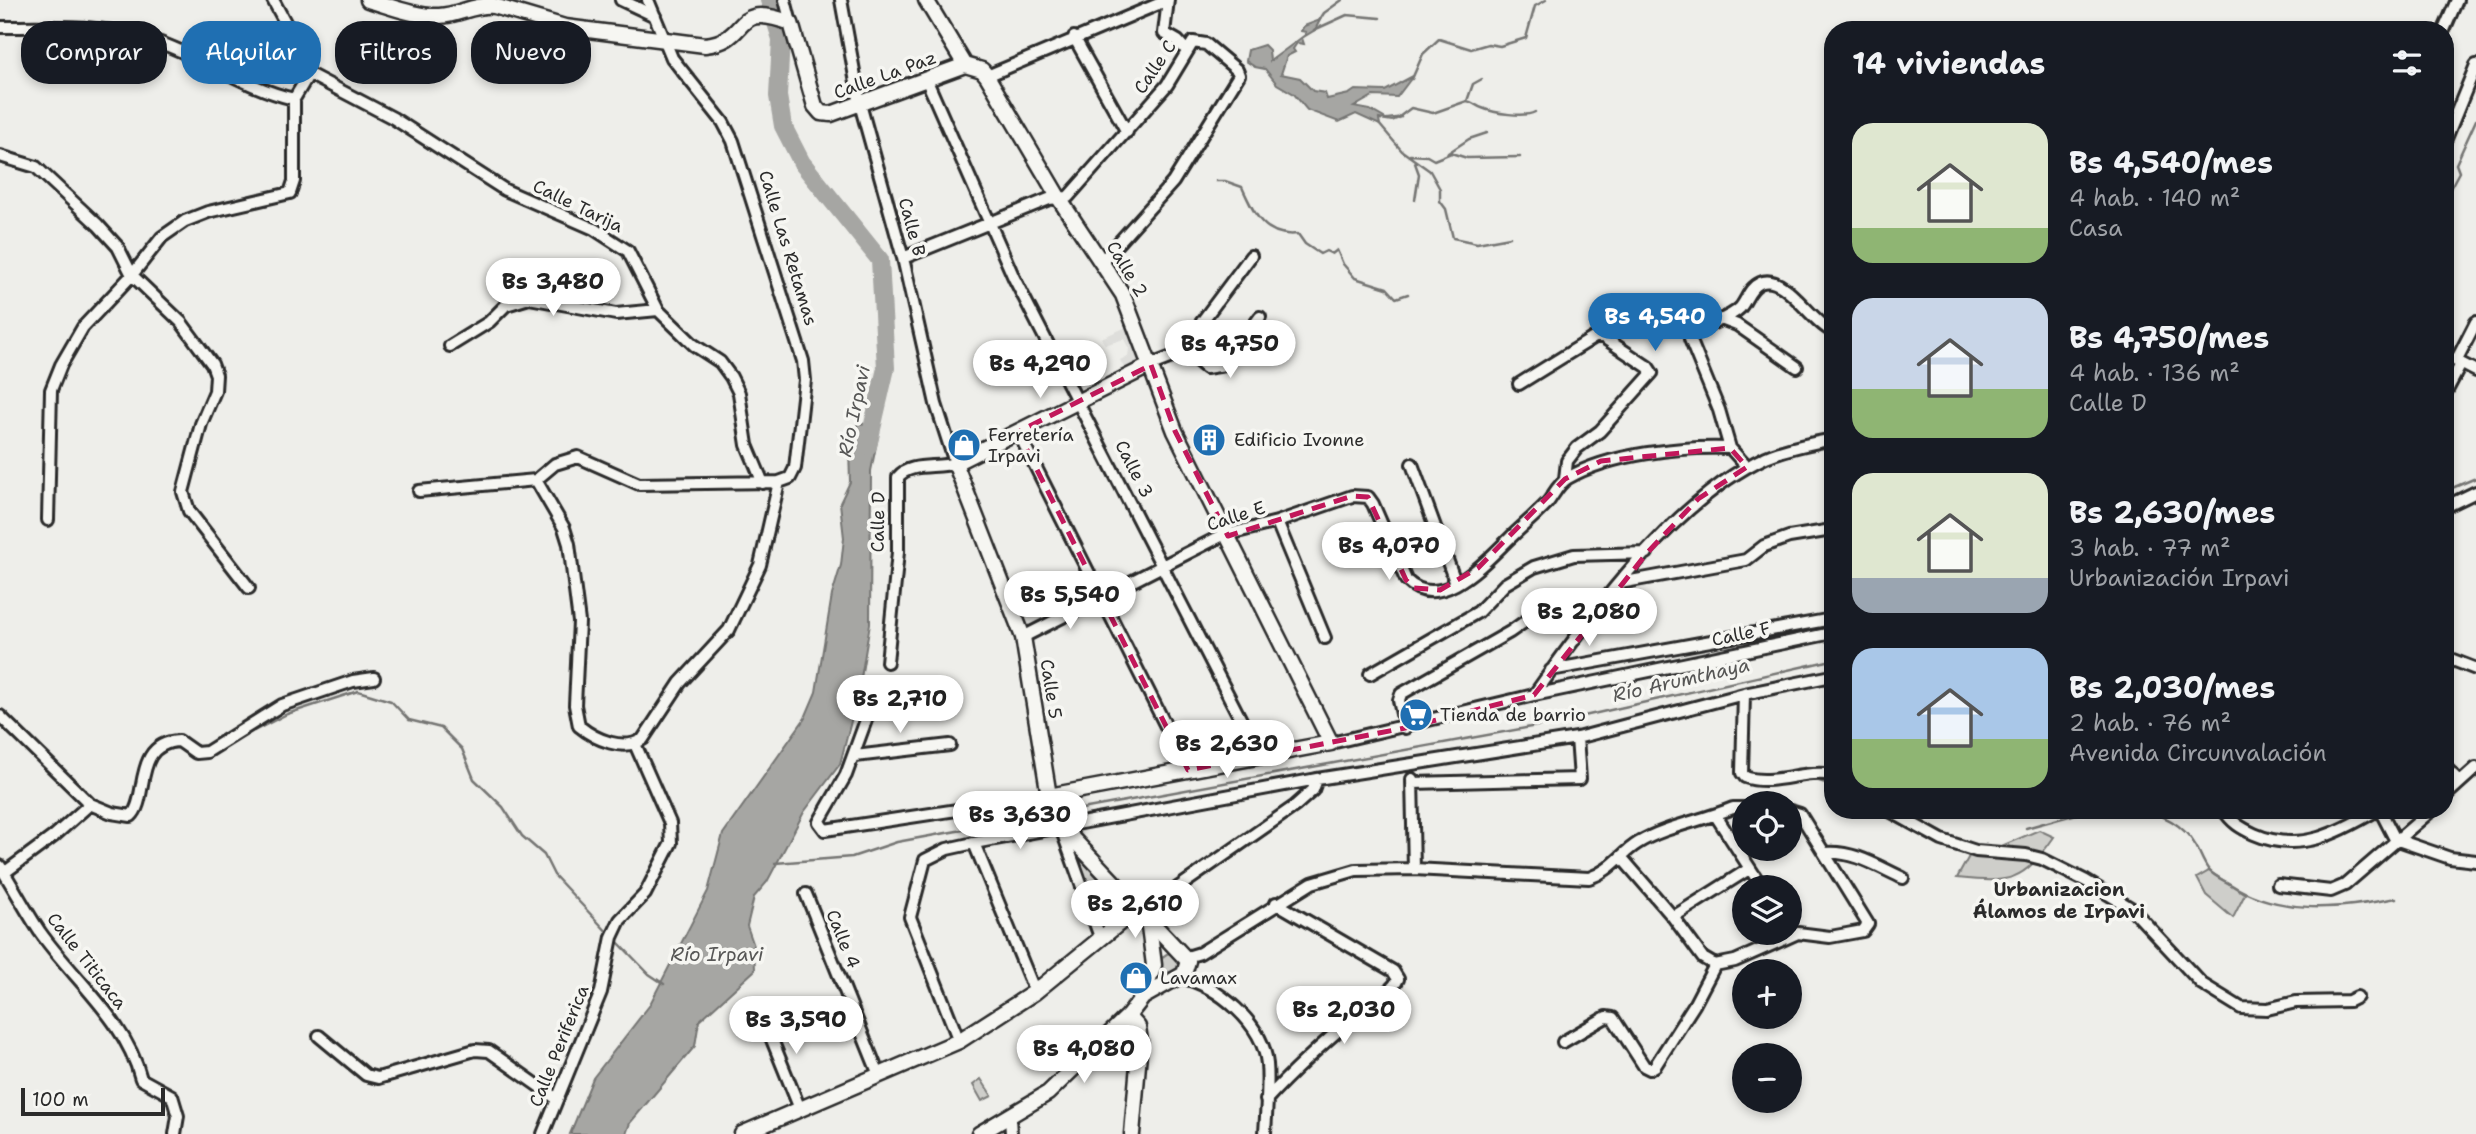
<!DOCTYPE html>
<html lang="es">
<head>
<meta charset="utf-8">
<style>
	body { margin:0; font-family:"Shantell Sans",sans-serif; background:#20242c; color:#f1f3f6; height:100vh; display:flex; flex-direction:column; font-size:26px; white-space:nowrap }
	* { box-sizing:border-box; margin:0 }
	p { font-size:23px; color:#9ea1a6 }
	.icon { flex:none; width:38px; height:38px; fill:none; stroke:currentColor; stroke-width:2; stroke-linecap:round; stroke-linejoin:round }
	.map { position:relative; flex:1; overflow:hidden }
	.sheet { position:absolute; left:1824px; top:21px; width:630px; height:798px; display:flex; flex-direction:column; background:#171b24; border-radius:28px; box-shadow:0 4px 10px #0003 }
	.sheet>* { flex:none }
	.hud { position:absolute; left:21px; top:21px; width:665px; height:63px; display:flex; gap:14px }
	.controls { position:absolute; left:1732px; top:791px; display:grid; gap:14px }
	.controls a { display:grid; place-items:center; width:70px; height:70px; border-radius:50%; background:#171b24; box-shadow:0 4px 10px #0003; font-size:35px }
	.scale { position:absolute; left:21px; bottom:18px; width:144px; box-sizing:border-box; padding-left:7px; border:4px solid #2b2b2b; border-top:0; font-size:19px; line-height:24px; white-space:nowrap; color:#2b2b2b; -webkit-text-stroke:5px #f6f6f2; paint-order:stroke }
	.price { position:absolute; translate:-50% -60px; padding:0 16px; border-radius:24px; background:#fff; color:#222; font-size:23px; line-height:46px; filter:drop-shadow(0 2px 4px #0008) }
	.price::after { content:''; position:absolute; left:50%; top:42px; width:21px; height:16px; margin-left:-10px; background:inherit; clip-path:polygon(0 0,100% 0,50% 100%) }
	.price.selected { background:#1f6fb2; color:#fff }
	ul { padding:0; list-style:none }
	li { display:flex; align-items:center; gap:21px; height:175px; padding:0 28px }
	li span { display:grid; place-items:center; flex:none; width:196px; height:140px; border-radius:21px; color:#555 }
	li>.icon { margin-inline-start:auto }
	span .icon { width:84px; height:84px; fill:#fffc; stroke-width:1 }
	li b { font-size:30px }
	h2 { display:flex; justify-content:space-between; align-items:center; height:84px; padding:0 28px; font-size:30px }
	.pill { padding:0 24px; border-radius:28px; background:#171b24; box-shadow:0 4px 10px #0003; font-size:24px; line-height:63px }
	.pill.selected { background:#1f6fb2; color:#fff }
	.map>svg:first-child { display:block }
	.built { fill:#dededb }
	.green { fill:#cececa; stroke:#7c7c7a; stroke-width:2 }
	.water { fill:#a6a6a3; stroke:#757573; stroke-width:2 }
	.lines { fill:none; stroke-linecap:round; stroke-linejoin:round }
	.stream { stroke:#757573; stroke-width:2.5 }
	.river { stroke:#a6a6a3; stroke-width:18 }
	.street-casing { stroke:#2b2b2b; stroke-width:16 }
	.secondary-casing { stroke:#2b2b2b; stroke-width:19 }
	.street { stroke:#f6f6f2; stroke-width:10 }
	.secondary { stroke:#f6f6f2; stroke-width:14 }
	.marked { fill:none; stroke:#c2185b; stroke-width:5; stroke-dasharray:14 9; stroke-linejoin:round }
	.labels { text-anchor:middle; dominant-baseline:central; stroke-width:7; stroke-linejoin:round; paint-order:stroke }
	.street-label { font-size:18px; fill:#2b2b2b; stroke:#f6f6f2 }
	.poi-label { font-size:18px; fill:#2b2b2b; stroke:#f6f6f2; text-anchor:start }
	.water-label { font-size:19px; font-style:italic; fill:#565655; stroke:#f6f6f2 }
	.neighbourhood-label { font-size:19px; font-weight:bold; fill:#2b2b2b; stroke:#f6f6f2 }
</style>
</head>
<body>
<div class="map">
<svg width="2476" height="1134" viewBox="0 0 2476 1134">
	<rect width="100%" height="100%" fill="#eeeeea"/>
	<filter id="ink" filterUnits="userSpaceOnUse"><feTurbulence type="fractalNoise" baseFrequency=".0143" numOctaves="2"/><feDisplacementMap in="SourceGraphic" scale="14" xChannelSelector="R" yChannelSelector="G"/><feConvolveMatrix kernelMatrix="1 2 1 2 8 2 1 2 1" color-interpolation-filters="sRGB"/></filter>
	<g filter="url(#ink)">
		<!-- built -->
		<path class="built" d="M1129 326 1142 356 1140 361 1124 368 1120 360 1128 356 1129 349 1124 339 1105 345 1101 338Z"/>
		<!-- green -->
		<path class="green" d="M2039 830 2054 837C2022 883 2010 883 1957 878L1972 851 1992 850Z
			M1075 851 1127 907 1105 927H1101L1071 853Z
			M2209 871 2245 894 2233 918 2206 895 2197 878Z
			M1161 963a10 10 0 1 1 20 0a10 10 0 1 1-20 0Z
			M981 1079 992 1096 982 1101 973 1085Z"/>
		<!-- water -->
		<path class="water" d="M1320 20 1315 30 1302 38 1304 44 1297 43 1293 49 1295 52 1287 56 1281 74 1300 78 1313 91 1325 93 1327 99 1349 94 1355 90 1385 91 1413 76 1397 97 1373 96 1354 107 1370 110 1386 119 1402 117 1392 121 1379 119 1380 125 1356 114 1339 122 1307 110 1294 94 1277 84 1265 69 1255 67 1246 61 1248 50 1264 45 1269 50 1270 61 1305 35 1306 32 1301 31 1304 26Z
			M858 423 880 426 871 471 870 624 859 690 840 764 804 812 767 882 754 897 747 926 754 946 755 970 699 1021 695 1046 630 1123 626 1134H570L593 1078 649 1006 708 891 723 834 805 718 816 692 832 595 841 565 844 538 840 503 850 482 849 449Z"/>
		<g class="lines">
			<!-- stream -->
			<path class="stream" d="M1319 21 1324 13 1342 0
				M1314 30 1347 15 1380 18
				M1412 79 1423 54 1439 39 1471 49 1488 44 1500 46 1526 38 1535 6 1546 0
				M1467 101 1473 84 1482 79
				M1399 117 1411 108 1433 113 1467 101C1473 102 1476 106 1482 108 1494 113 1524 118 1535 112
				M1379 124 1402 151 1430 171 1440 189V201L1446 209 1453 238 1477 243 1510 237
				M1448 153 1469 139 1487 133
				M1410 155 1427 156 1434 160 1451 153 1467 158 1520 157
				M1415 163 1419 174 1415 200
				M1216 181H1225L1242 187C1254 214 1265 238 1298 234L1305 244 1320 254 1326 251 1332 254 1337 250 1343 264 1355 278 1387 288 1396 298 1408 294
				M2445 198 2459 172 2456 164 2476 120
				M2445 491 2476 478
				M254 731 287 714 358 691 391 701 409 720 441 728 462 749 474 779 503 807 522 836 544 855 554 875 610 935
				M1794 782 1816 780 1832 785
				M2139 810C2162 813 2184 825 2196 846 2200 853 2203 862 2208 869 2213 876 2223 880 2230 884 2280 916 2341 909 2396 898
				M1060 813 1553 723 1832 660
				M2026 828 2091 810
				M775 863 852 857 897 842 1050 814
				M615 939 649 974 664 984"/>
			<!-- river -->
			<path class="river" d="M769 0 781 39 778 96 783 126 802 163 880 260 886 368 868 446"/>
			<defs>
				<path id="street" d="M273 0 299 48 309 74 393 118 505 190 594 229 628 251 658 310 694 345 720 362 731 377 739 393 747 445 763 483
					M621 0 655 16
					M785 0 791 23
					M841 0 860 104 903 258 936 404 955 463C937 469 910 462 898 477V552L887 662
					M1168 0 1164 33 1178 41 1186 50
					M0 27C51 27 106 24 155 41 203 57 245 88 294 99L309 74
					M2444 30 2457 0
					M1074 37 1127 132
					M987 76 1168 0
					M927 81 1014 278 1260 757
					M2445 141 2476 65
					M0 156 36 167 98 225 118 247 132 275 181 322 212 364 216 375 215 391 201 424 183 492 189 511 249 588
					M903 258 1049 199 1068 197 1167 85 1193 42 1206 44 1237 70 1239 75 1173 182 1101 262
					M1721 319 1737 325 1797 367
					M450 346 489 322 506 305 529 298 616 314 658 310
					M1182 348 1206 368 1225 365 1260 317
					M2445 355 2476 371
					M2456 361 2476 322
					M1151 365 1177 355 1251 256
					M1519 384 1595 337H1603L1648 367 1652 373 1600 431 1577 448 1567 461 1565 479
					M2445 394 2461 364
					M1018 432 1188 770
					M1730 448 1719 410 1690 339C1703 322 1726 322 1740 308 1747 300 1749 288 1760 283 1784 272 1809 320 1832 331
					M1412 464 1456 584
					M536 480 564 528 569 544 579 622 575 705 579 726C596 740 624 752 643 739L680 683 729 630 760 565 779 482
					M419 491 536 480 555 464 578 457 639 484 779 482 790 478 795 468 805 380 803 361 733 141 723 122 672 58 648 0
					M2445 507 2476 492
					M48 520 51 390 61 365 83 327 132 275 162 237 185 221 208 212 290 193 294 181V99
					M1277 522 1325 638
					M1620 583 1746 560 1764 546 1789 537 1832 530
					M1023 637 1221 536 1277 522 1352 496 1368 497 1373 504 1406 580C1440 614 1485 562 1509 539 1521 527 1536 515 1548 502 1554 494 1559 483 1568 478 1608 454 1683 446 1730 448L1747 467
					M2445 657 2476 669
					M1551 670 1832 619
					M1370 674 1478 612 1505 584 1534 567 1574 555 1647 553
					M1744 694 1742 773 1745 777C1773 787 1804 769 1832 775
					M1534 695C1592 613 1674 500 1766 457 1786 448 1811 444 1832 439
					M874 698 846 775 819 822 825 830 1049 796
					M871 702 940 694
					M0 716 90 804 112 813 131 816C149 800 132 743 179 741L196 753 207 752 282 705 353 681 374 678
					M1405 728 1399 700 1401 694 1510 632 1537 613
					M1331 743 1534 695 1832 633
					M855 756 950 745
					M2445 767 2459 781
					M1412 779 1414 869
					M1412 783 1580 779 1577 738
					M2445 796 2476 768
					M1888 810 1942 840 1976 851 2026 855 2042 859 2086 881 2131 908 2202 984 2241 1008 2267 1009 2296 1002 2349 1001 2357 997
					M2224 810C2231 822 2241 828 2254 834 2299 854 2338 833 2377 810
					M2380 810 2395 839 2450 858 2476 861
					M1716 816 1762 887
					M1061 828 1100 937
					M974 843 1035 992
					M1825 853C1853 850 1879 867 1903 878
					M1622 858 1673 917 1703 958 1715 965 1735 961 1798 933 1830 937 1863 931 1868 924 1800 814 1790 811
					M0 866C14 888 26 911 40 932 74 980 126 1020 141 1079L172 1096 178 1116 175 1134
					M4 873 54 836 90 804
					M2278 885 2331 891 2345 885 2432 810
					M806 894 879 1075
					M1143 912 1295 806 1313 790 1317 779 1577 738 1744 694 1832 676
					M1673 917 1749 869
					M1187 957 1200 953 1312 883 1356 870 1414 869 1589 878C1611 871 1620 854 1638 843 1666 826 1702 821 1733 808H1745
					M1180 977C1218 986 1263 1023 1267 1064 1269 1086 1266 1111 1265 1134
					M762 1015 800 1109
					M319 1036 366 1075 378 1078 475 1050 489 1051 557 1099
					M959 1041 910 917 925 860 947 849 974 843 1317 779
					M1563 1042 1606 1017 1613 1018 1644 1066 1650 1069 1655 1066 1694 1005 1715 965
					M1266 1100C1296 1067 1328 1039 1361 1011 1373 1000 1391 994 1398 979L1393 971 1276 903
					M1010 1117 1011 1134
					M543 1134 601 992 612 937 620 920 645 894 671 843 670 823 635 744"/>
				<path id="secondary" d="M368 0C390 6 416 17 439 16 459 15 474 4 494 6L565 27 705 45C753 40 729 0 791 23L815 106 821 113 831 114 965 65
					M926 0 965 65
					M965 65 982 70 987 76 1060 200 1123 295 1175 431 1331 743 1049 796
					M1143 997 1154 965 1148 919
					M1128 1016 1138 1027 1140 1041 1132 1134
					M742 1134 959 1041 1035 992 1138 908
					M979 1134 1048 1093 1128 1016 1143 997 1184 974 1188 961 1056 821 1049 796 1023 637 955 463 1151 365"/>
			</defs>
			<!-- street casing -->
			<use href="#street" class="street-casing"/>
			<!-- secondary casing -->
			<use href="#secondary" class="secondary-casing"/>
			<!-- street -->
			<use href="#street" class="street"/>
			<!-- secondary -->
			<use href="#secondary" class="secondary"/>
		</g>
	</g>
	<!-- marked area -->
	<path class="marked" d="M1151 365 1175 431 1228 536 1352 496 1368 497 1406 580 1414 588 1440 590 1478 568 1565 479 1601 461 1730 448 1747 467 1698 499 1647 553 1534 695 1405 728 1188 770 1018 432Z"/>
	<!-- icons -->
	<defs>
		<symbol id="building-disc" viewBox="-11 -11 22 22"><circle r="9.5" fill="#1f6fb2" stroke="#f6f6f2"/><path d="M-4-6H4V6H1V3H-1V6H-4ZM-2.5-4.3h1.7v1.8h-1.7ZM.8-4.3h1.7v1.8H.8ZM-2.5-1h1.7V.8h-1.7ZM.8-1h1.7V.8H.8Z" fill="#fff"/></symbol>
		<symbol id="shop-disc" viewBox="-11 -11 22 22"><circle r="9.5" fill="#1f6fb2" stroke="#f6f6f2"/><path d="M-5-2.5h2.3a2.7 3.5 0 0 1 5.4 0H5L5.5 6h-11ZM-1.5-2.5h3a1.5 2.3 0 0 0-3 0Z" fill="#fff"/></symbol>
		<symbol id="supermarket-disc" viewBox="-11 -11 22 22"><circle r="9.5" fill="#1f6fb2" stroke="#f6f6f2"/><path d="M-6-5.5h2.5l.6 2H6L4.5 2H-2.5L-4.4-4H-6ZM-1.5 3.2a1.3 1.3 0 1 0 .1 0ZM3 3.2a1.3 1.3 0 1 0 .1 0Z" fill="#fff"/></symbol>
	</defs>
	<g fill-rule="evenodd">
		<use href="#building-disc" x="1190" y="421" width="38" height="38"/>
		<use href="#shop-disc" x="945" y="426" width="38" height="38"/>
		<use href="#supermarket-disc" x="1397" y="696" width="38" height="38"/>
		<use href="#shop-disc" x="1117" y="959" width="38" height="38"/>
	</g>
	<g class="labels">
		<!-- street labels -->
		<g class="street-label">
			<text transform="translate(1155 67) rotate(-56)">Calle C</text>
			<text transform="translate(885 75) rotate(-20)">Calle La Paz</text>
			<text transform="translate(578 206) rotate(26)">Calle Tarija</text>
			<text transform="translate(912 227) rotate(75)">Calle B</text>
			<text transform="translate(788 248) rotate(73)">Calle Las Retamas</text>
			<text transform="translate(1127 269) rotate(59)">Calle 2</text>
			<text transform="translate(1134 469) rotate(63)">Calle 3</text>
			<text transform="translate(1236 516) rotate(-18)">Calle E</text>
			<text transform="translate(878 522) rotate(-89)">Calle D</text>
			<text transform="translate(1741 634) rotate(-12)">Calle F</text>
			<text transform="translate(1051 689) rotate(81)">Calle 5</text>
			<text transform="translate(843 939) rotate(68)">Calle 4</text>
			<text transform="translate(87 961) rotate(52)">Calle Titicaca</text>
			<text transform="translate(559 1046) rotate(-68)">Calle Periferica</text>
		</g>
		<!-- poi labels -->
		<g class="poi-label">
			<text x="988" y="435">Ferretería<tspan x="988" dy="21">Irpavi</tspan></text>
			<text x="1234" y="440">Edificio Ivonne</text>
			<text x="1440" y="715">Tienda de barrio</text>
			<text x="1160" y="978">Lavamax</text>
		</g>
		<!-- water labels -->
		<g class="water-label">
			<text transform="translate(854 411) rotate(-78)">Río Irpavi</text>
			<text transform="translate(1681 680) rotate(-13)">Río Arumthaya</text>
			<text x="717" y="954">Río Irpavi</text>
		</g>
		<!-- neighbourhood labels -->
		<g class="neighbourhood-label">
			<text x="2059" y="889">Urbanizacion<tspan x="2059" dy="22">Álamos de Irpavi</tspan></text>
		</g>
	</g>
</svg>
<div class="controls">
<a><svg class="icon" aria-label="locate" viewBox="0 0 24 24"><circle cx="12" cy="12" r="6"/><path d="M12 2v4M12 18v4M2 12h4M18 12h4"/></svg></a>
<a><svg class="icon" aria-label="layers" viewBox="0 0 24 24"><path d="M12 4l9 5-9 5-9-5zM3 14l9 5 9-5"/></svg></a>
<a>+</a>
<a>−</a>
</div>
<div class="scale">100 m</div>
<b class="price" style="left:553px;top:318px">Bs 3,480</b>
<b class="price selected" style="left:1655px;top:353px">Bs 4,540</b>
<b class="price" style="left:1230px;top:380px">Bs 4,750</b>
<b class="price" style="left:1040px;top:400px">Bs 4,290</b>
<b class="price" style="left:1389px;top:582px">Bs 4,070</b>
<b class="price" style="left:1070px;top:631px">Bs 5,540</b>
<b class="price" style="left:1589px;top:648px">Bs 2,080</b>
<b class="price" style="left:900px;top:735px">Bs 2,710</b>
<b class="price" style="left:1227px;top:780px">Bs 2,630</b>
<b class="price" style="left:1020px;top:851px">Bs 3,630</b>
<b class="price" style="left:1135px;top:940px">Bs 2,610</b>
<b class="price" style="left:1344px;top:1046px">Bs 2,030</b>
<b class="price" style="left:796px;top:1056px">Bs 3,590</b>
<b class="price" style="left:1084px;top:1085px">Bs 4,080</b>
<div class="hud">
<a class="pill">Comprar</a>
<a class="pill selected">Alquilar</a>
<a class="pill">Filtros</a>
<a class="pill">Nuevo</a>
</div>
<section class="sheet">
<h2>14 viviendas<svg class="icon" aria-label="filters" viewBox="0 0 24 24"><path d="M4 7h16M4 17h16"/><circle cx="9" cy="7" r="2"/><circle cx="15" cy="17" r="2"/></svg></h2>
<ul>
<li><span style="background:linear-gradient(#dfe7d0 75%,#8fb573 0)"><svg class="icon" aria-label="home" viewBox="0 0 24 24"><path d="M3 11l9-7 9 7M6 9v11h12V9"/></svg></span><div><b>Bs 4,540/mes</b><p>4 hab. · 140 m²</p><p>Casa</p></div></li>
<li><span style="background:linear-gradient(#c9d6e8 65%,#8fb573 0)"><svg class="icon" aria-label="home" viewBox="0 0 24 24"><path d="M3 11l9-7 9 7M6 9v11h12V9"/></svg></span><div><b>Bs 4,750/mes</b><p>4 hab. · 136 m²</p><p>Calle D</p></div></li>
<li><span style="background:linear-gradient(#dfe7d0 75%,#9aa5b1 0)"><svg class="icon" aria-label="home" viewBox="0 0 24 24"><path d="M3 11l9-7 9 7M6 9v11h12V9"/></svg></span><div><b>Bs 2,630/mes</b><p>3 hab. · 77 m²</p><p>Urbanización Irpavi</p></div></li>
<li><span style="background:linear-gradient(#a9c7e8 65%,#8fb573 0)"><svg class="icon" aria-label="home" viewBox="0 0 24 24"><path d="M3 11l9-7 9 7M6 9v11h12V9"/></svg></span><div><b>Bs 2,030/mes</b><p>2 hab. · 76 m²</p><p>Avenida Circunvalación</p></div></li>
</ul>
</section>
</div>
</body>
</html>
